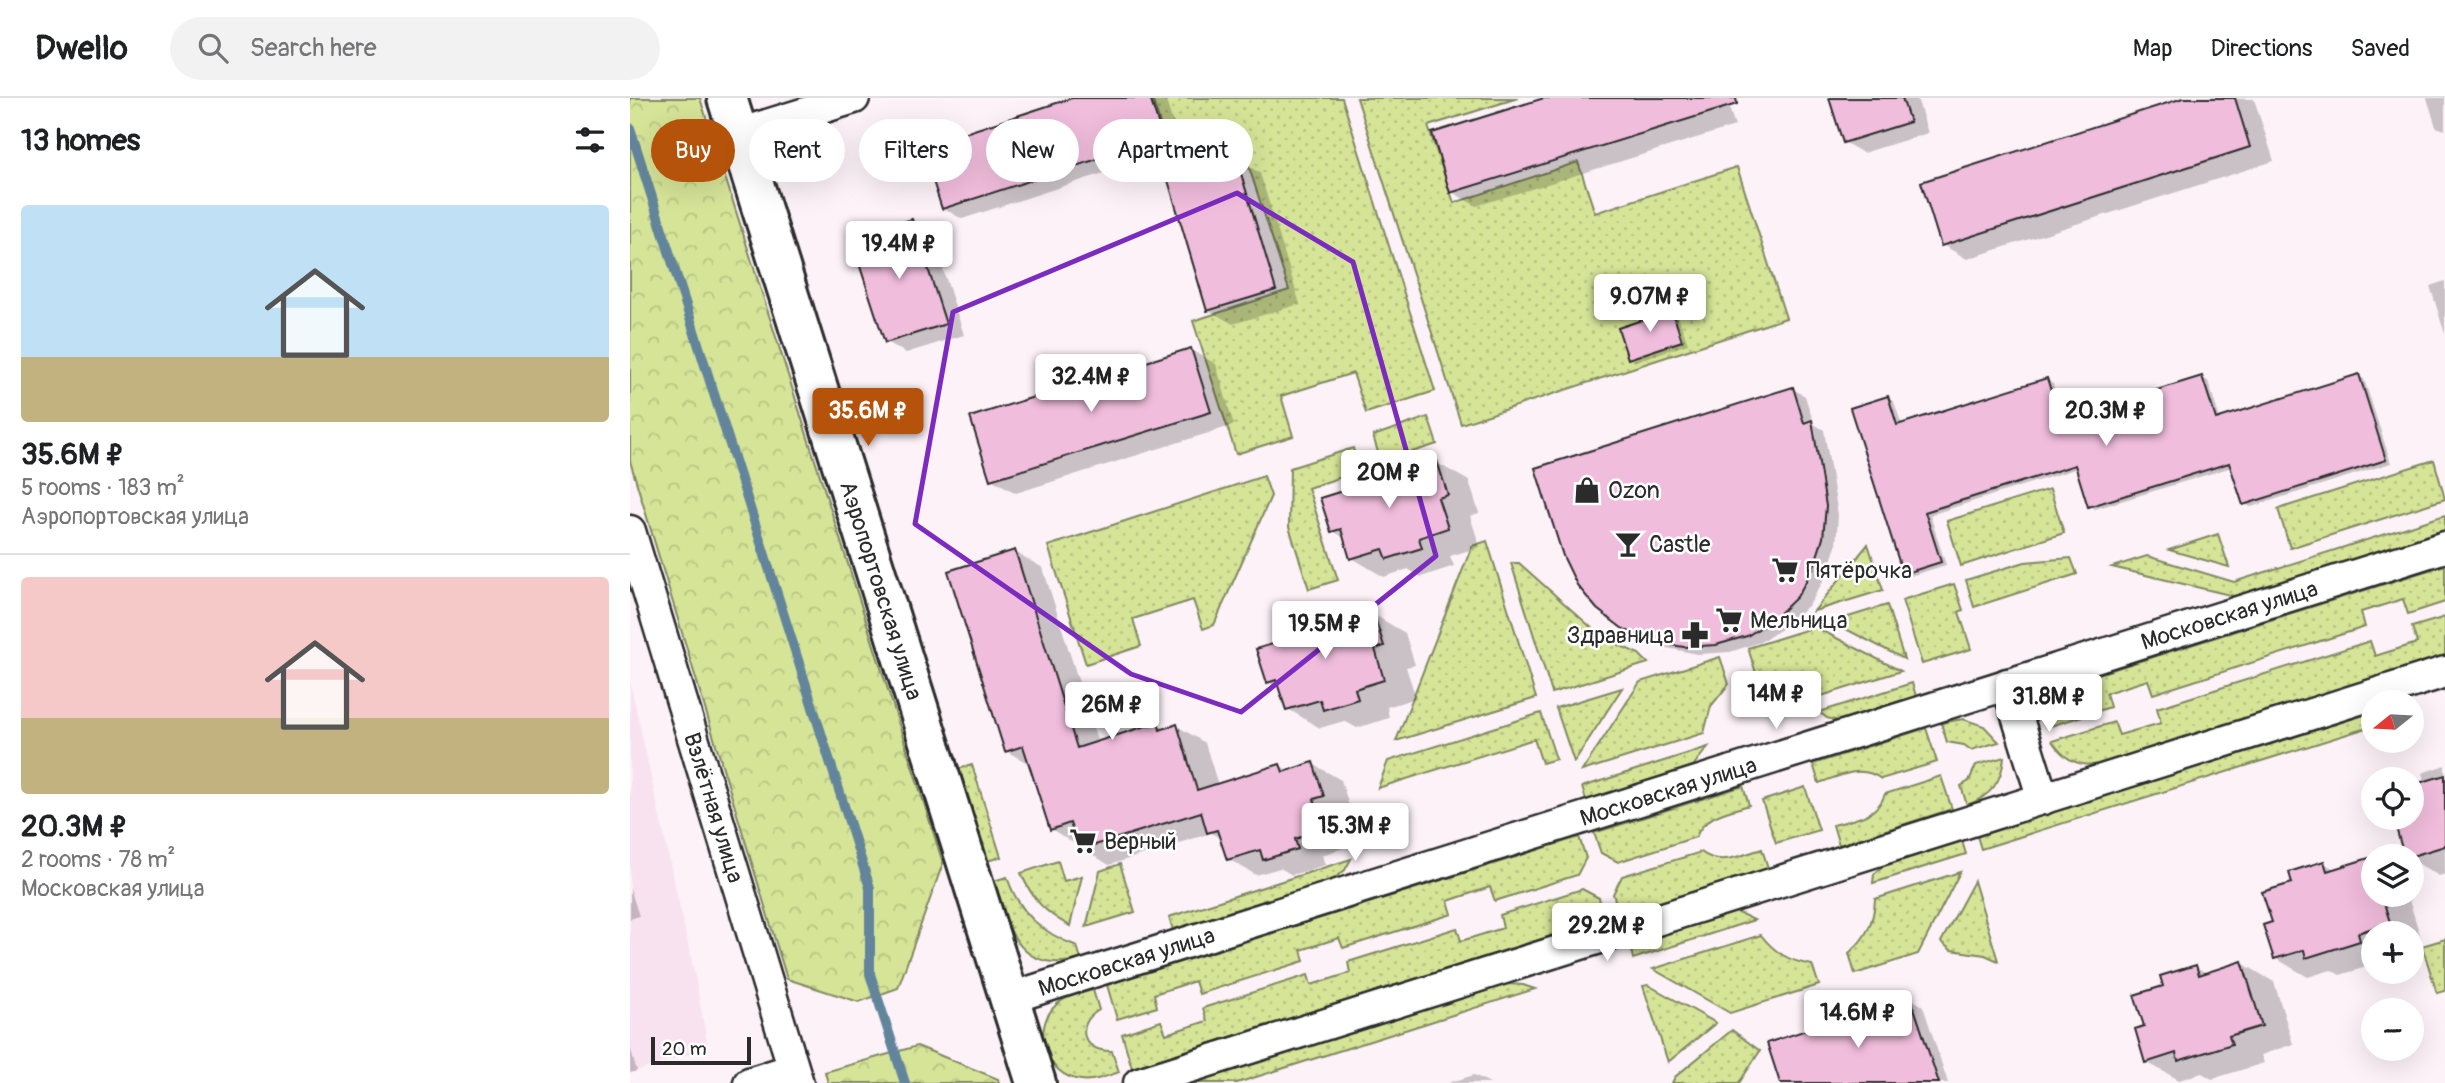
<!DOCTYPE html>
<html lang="en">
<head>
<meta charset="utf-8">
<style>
	body { margin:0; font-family:Pangolin,sans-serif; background:#f2f2f2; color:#202124; height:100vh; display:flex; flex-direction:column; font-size:26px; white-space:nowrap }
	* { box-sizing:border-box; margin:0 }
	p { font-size:23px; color:#757577 }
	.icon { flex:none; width:38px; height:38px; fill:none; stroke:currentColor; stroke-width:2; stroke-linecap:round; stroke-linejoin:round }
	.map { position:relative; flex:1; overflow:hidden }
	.sheet { display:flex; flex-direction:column; background:#fff; width:630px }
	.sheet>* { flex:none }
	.top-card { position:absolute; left:21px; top:21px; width:665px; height:63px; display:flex; gap:14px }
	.needle { width:46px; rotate:252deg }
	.tools { position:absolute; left:1731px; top:592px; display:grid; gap:14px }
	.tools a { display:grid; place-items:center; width:63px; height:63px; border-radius:50%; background:#fff; box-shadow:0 7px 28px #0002; font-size:35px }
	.scale { position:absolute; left:21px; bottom:18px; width:100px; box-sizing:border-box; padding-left:7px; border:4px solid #2b2b2b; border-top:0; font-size:19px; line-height:24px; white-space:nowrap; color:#2b2b2b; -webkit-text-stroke:5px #fff; paint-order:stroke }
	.price { position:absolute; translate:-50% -60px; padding:0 16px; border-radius:7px; background:#fff; color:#222; font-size:23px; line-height:46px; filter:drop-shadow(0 2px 4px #0008) }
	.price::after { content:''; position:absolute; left:50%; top:42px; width:21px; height:16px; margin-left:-10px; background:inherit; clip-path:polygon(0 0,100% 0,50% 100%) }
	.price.selected { background:#b45309; color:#fff }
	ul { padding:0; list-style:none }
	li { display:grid; align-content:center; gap:14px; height:371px; padding:0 21px }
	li+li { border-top:2px solid #e0e0e0 }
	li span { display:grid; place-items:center; height:217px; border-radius:7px; color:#555 }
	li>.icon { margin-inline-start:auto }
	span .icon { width:126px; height:126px; fill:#fffc; stroke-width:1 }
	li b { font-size:30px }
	h2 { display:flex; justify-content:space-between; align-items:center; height:84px; padding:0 21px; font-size:30px }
	.tag { padding:0 24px; border-radius:32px; background:#fff; box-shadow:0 7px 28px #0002; font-size:24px; line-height:63px }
	.tag.selected { background:#b45309; color:#fff }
	header { display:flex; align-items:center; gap:42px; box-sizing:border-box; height:98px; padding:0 35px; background:#fff; border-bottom:2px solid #e0e0e0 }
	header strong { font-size:33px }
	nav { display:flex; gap:38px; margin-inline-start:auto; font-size:24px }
	.search { width:490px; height:63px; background:#f2f2f2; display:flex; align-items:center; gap:18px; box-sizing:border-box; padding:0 24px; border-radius:38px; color:#757577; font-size:26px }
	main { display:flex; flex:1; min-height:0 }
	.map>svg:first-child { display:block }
	.built { fill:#f8e2f0 }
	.green { fill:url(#green-dots); stroke:#808861; stroke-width:2 }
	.forest { fill:url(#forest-crowns); stroke:#808861; stroke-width:2 }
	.shadow { fill:#0003 }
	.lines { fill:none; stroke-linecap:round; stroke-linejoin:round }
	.stream { stroke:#63859c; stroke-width:10 }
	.building { fill:#f0bddc; stroke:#2b2b2b; stroke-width:2 }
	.street-casing { stroke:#2b2b2b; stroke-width:35 }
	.secondary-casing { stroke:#2b2b2b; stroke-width:44 }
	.street { stroke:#fff; stroke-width:30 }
	.secondary { stroke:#fff; stroke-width:38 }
	.marked { fill:none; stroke:#7b2cbf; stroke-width:5; stroke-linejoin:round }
	.labels { text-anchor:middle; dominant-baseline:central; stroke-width:5; stroke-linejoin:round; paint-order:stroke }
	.poi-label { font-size:23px; fill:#2b2b2b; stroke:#fff; text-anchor:start }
	.street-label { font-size:23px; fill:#2b2b2b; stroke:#fff }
</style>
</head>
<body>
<header>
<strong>Dwello</strong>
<div class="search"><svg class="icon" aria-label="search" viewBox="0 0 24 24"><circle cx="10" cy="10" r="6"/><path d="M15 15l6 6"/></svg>Search here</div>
<nav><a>Map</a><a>Directions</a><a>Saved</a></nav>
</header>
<main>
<section class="sheet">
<h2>13 homes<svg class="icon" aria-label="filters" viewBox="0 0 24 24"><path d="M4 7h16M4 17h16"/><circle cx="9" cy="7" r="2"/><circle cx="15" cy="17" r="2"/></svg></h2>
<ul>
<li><span style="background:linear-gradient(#bfe0f5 70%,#c2b280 0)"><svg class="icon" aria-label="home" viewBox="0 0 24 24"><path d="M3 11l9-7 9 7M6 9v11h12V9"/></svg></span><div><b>35.6M ₽</b><p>5 rooms · 183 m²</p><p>Аэропортовская улица</p></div></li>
<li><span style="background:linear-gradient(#f6c9c9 65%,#c2b280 0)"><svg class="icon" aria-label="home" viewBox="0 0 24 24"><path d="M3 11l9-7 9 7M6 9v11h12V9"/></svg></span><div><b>20.3M ₽</b><p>2 rooms · 78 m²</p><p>Московская улица</p></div></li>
</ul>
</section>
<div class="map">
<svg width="1815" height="985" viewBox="0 0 1815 985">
	<defs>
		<pattern id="green-dots" width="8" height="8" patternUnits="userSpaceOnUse" patternTransform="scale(1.75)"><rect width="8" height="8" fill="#d5e497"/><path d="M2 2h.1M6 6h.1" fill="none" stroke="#b7c482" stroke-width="1.8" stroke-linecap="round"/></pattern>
		<pattern id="forest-crowns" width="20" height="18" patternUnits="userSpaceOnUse" patternTransform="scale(1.75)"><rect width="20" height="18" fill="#d5e497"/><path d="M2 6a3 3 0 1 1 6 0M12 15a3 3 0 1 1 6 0" fill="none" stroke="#b7c482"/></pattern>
	</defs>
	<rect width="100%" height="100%" fill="#fcf2f8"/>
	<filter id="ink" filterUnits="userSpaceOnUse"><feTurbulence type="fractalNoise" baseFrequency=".0143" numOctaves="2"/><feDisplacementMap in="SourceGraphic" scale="14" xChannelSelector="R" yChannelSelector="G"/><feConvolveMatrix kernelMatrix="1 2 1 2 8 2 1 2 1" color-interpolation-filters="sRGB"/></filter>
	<g filter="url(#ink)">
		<!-- built -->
		<path class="built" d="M0 584 65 878 78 950 0 975Z"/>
		<!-- green -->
		<path class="green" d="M522 0H712L805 293 736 315 723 275 651 298 663 338 606 356 563 223 659 192 614 54 546 76Z
			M727 0H888L798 28 824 105 948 64 965 115 1107 69 1156 220 831 326Z
			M798 319 807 346 751 364 743 338Z
			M723 350 730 373 678 390 708 482 679 491 659 429 660 370Z
			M1804 362 1815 401 1660 450 1648 411Z
			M634 378 641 398 584 527 573 531 563 502 503 521 511 548 456 566 418 448Z
			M1420 391 1434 435 1331 468 1317 423Z
			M1815 417V432L1604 498 1482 469 1517 458 1604 484Z
			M1588 436 1599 469 1539 452Z
			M857 443 906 600 766 643 842 448Z
			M1238 446 1253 492 1184 513Z
			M1441 460 1447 476 1344 509 1336 482 1395 464Z
			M881 465H889L973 540 1009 556 1018 565 922 595Z
			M1815 467V504L1778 516 1773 501 1731 514 1735 529 1523 596 1518 582 1476 595 1480 609 1418 629C1418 607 1425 595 1443 584Z
			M1324 486 1333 512 1329 514 1341 551 1292 566 1272 502Z
			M1257 507 1274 561 1202 524Z
			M1815 519V558L1468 667C1446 668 1434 661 1422 643L1484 624 1489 637 1531 625 1527 610 1740 543 1745 558 1787 545 1782 529Z
			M1185 529 1271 573 1175 603C1161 588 1147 581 1127 578L1118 550Z
			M1090 559 1099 586 1081 608 1074 635 952 673 1010 584Z
			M1282 585 1286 598 1208 623 1197 620 1189 614Z
			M992 590 944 664 926 610Z
			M1743 614V628L1351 751 1347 738Z
			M911 615 926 661 912 665 904 641 748 690 758 663Z
			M1333 621 1354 628 1369 644 1341 652 1334 647 1317 644 1311 625Z
			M1296 630 1307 664 1251 681C1231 666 1210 678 1189 685L1183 666Z
			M1078 649 1063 668 956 702 952 689Z
			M1374 659C1372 684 1361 698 1337 707L1331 688 1339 683 1346 667Z
			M342 667 371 759 357 763 328 671Z
			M1311 678 1322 711 1209 747 1203 727C1224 721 1247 719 1255 696Z
			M1113 688 1119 707C1098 714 1075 716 1066 739L988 764 971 755 964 735Z
			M1175 689 1189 732 1146 745 1132 703Z
			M949 739 956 760 947 777 865 803 860 789 818 803 822 816 713 850 709 840 671 852 674 863 569 896 565 883 524 896 527 909 487 921 477 887Z
			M1332 743 1336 756 1243 785 1244 776 1254 768Z
			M1132 751 1138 770 990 817 983 796 992 778 1071 754C1090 769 1111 757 1132 751Z
			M721 761 715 772 702 782 543 832 539 819Z
			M428 763 434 783 452 778 440 828C415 815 402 801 391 775Z
			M490 766 505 814 456 829 470 773Z
			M1330 774 1288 856 1225 876 1219 855C1236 840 1244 825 1245 801Z
			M377 779C389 815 412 835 447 848L451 861C389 877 378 832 363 783Z
			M1344 783 1368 863 1355 857 1321 852 1311 844Z
			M952 791 969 800 975 821 502 970 492 936 531 923 536 936 577 923 573 910 678 877 681 887 720 875 718 864 827 830 831 843 873 830 870 817Z
			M1107 814 1124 822 1003 861 1000 847Z
			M1131 837C1145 855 1159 863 1182 867L1189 887 1100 915 1023 871Z
			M1815 841V893L1807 895 1792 848Z
			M878 886 893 887 905 891 607 985H562Z
			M1018 887 1086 925 1038 964 1013 888Z
			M463 892 469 912C444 927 452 954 482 953L489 974C477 978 464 984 451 982 415 978 400 930 427 906 437 898 451 895 463 892Z
			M1102 932 1130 953 1109 985H1042L1045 979Z"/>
		<!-- forest -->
		<path class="forest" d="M0 0H70L313 765 268 890 229 904 157 881 0 363Z
			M287 948 368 981 369 985H198L195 974Z"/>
		<!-- shadow -->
		<path class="shadow" d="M448 0H535L551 50 332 121 313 110Z
			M911 0H1096L1105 28 846 108 822 94 912 3Z
			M1201 0H1287L1298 35 1233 55 1214 44Z
			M1558 0 1624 1 1644 63 1337 161 1313 147Z
			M1797 0H1815V32L1806 29Z
			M606 61 630 75 670 206 603 226 578 212Z
			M282 123 301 134 334 237 276 255 257 244Z
			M1815 183V236L1800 188Z
			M1042 214 1048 218 1058 246 1006 263 1000 260Z
			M561 252 586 266 604 327 386 395 361 381Z
			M1728 278 1734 281 1761 365 1621 409 1615 406 1602 369 1465 411 1459 408 1448 370 1300 417 1316 467 1280 478 1274 475 1258 300 1264 304 1272 327 1417 282 1423 286 1435 323 1572 280 1578 283 1590 321Z
			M1163 291 1175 298 1184 326 1194 332 1208 417 1206 448 1196 478 1180 506 1157 528 1130 544 1100 554 1068 556 1037 550 1008 537Z
			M807 365 839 383 849 415 840 418 850 449 820 458 824 468 791 479 778 471 754 479 722 460 715 440 703 433 725 391 774 366 784 372Z
			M385 454 413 470 468 645 528 626 537 632 547 628 575 645 588 687 650 668 660 673 683 666 711 682 721 714 712 717 722 747 692 757 695 767 662 777 650 770 626 777 598 761 592 741 581 735 479 767 421 731 401 667 376 653Z
			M743 516 775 535 785 567 776 569 786 600 757 609 759 620 727 630 714 623 690 630 658 611 651 591 638 584 661 542 710 518 719 523Z
			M1815 667V776L1809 778 1782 762 1774 719H1782V689L1795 685 1792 675Z
			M1739 762 1743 764V796H1777L1792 843 1782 846V835H1743V867L1710 877 1701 872 1678 879 1645 860 1644 826 1664 786 1694 765 1706 772Z
			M0 790 9 818 0 821Z
			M1612 865 1644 884 1663 946 1631 957 1634 965 1582 981 1572 975 1549 982 1516 964V929L1535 889 1566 869 1578 876Z
			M1280 900 1293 908 1318 985H1152Z
			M0 949 7 973 0 975Z
			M844 977 860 985H818Z"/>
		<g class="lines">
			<!-- stream -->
			<path class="stream" d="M0 30 240 790V876L275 985"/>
		</g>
		<!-- building -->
		<path class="building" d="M442 0H520L533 40 312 111 292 49Z
			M914 0H1106L1107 6 820 95 802 35Z
			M1199 0H1272L1280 24 1213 45Z
			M1553 0H1605L1620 49 1311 148 1291 84Z
			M606 59 646 192 577 213 537 79Z
			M282 121 316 226 255 245 221 141Z
			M1042 212 1052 243 998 261 988 230Z
			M561 250 581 314 360 382 340 319Z
			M1729 276 1756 362 1613 407 1599 365 1458 409 1445 367 1295 414 1311 464 1273 476 1220 310 1258 298 1267 327 1417 280 1430 322 1572 278 1586 321Z
			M1163 289 1174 325 1182 322 1196 408 1193 440 1183 471 1167 499 1144 521 1117 538 1086 547 1054 549 1022 544 993 531 967 511 947 487 933 458 905 370Z
			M807 363 818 397 808 400 818 430 789 440 792 450 757 461 753 451 720 461 711 431 701 434 690 400 722 390 720 382 774 364 777 372Z
			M385 452 447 650 528 624 530 632 547 626 567 692 650 666 653 674 683 664 694 698 684 701 694 732 665 741 668 751 633 762 630 752 597 762 587 732 577 735 571 714 449 752 440 725 420 732 393 648 375 654 318 473Z
			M743 514 754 548 745 551 754 582 725 591 728 601 693 612 690 602 656 612 646 582 637 585 626 551 659 541 656 533 710 516 712 524Z
			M1815 677V748L1782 758H1774L1765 726 1782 721V687Z
			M1739 760 1743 771V796H1751L1760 824 1728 835 1730 843 1676 860 1674 852 1644 861 1633 827 1642 824 1632 794 1662 785 1659 774 1694 763 1697 773Z
			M1612 863 1632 928 1599 938 1602 946 1548 963 1546 955 1515 965 1505 931 1514 928 1504 897 1533 888 1530 878 1566 867 1569 877Z
			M1280 898 1309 985H1150L1137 945Z"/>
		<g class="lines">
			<defs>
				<g id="street">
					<path d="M108 36 224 0"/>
					<path id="s1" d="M0 433 168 985"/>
					<path d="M1377 586 1413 701"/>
					<path id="s2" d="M380 900 1815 449"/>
					<path d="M119 985 163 971"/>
					<path d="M509 985 1815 574"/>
				</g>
				<g id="secondary">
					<path id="s3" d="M97 0 406 985"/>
				</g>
			</defs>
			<!-- street casing -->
			<use href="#street" class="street-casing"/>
			<!-- secondary casing -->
			<use href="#secondary" class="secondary-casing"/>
			<!-- street -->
			<use href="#street" class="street"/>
			<!-- secondary -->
			<use href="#secondary" class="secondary"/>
		</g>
	</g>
	<!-- marked area -->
	<path class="marked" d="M607 95 723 164 806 458 611 614 501 576 285 426 323 214Z"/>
	<!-- icons -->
	<defs>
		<symbol id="shop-bare" viewBox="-9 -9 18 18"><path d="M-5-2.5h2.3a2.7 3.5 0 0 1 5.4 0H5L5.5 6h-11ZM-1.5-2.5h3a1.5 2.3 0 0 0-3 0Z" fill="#2b2b2b" stroke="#fff" stroke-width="2.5" paint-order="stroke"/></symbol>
		<symbol id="bar-bare" viewBox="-9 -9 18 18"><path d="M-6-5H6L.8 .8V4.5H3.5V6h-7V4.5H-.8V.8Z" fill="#2b2b2b" stroke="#fff" stroke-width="2.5" paint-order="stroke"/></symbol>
		<symbol id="supermarket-bare" viewBox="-9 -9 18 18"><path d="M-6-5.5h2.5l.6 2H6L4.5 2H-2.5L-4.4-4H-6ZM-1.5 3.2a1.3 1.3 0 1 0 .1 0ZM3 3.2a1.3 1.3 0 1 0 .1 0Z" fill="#2b2b2b" stroke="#fff" stroke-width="2.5" paint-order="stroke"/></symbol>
		<symbol id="pharmacy-bare" viewBox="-9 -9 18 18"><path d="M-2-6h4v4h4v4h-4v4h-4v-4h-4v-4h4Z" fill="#2b2b2b" stroke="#fff" stroke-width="2.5" paint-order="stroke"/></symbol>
	</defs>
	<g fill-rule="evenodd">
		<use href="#shop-bare" x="938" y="373" width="38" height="38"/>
		<use href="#bar-bare" x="979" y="427" width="38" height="38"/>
		<use href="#supermarket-bare" x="1136" y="453" width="38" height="38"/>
		<use href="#supermarket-bare" x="1080" y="503" width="38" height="38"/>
		<use href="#pharmacy-bare" x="1046" y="518" width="38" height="38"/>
		<use href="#supermarket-bare" x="434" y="724" width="38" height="38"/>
	</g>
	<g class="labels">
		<!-- poi labels -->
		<g class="poi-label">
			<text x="978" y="392">Ozon</text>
			<text x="1019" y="446">Castle</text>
			<text x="1176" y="472">Пятёрочка</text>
			<text x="1120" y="522">Мельница</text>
			<text x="1044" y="537" text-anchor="end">Здравница</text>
			<text x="474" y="743">Верный</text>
		</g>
		<!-- street labels -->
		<g class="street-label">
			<text stroke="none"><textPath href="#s3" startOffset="516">Аэропортовская улица</textPath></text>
			<text stroke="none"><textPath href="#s2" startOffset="1278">Московская улица</textPath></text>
			<text stroke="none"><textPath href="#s2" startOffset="690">Московская улица</textPath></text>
			<text stroke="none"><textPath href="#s1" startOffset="289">Взлётная улица</textPath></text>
			<text stroke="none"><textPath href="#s2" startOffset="122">Московская улица</textPath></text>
		</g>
	</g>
</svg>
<div class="tools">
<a><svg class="needle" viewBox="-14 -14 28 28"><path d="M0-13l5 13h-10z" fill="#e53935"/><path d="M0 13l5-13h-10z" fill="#757577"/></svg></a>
<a><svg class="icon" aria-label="locate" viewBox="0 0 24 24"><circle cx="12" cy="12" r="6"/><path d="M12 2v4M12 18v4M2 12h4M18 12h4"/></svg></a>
<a><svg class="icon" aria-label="layers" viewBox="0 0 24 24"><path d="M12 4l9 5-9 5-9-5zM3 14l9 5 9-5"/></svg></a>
<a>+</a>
<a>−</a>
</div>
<div class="scale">20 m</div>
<b class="price" style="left:269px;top:183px">19.4M ₽</b>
<b class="price" style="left:1020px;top:236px">9.07M ₽</b>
<b class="price" style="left:461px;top:316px">32.4M ₽</b>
<b class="price selected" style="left:238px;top:350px">35.6M ₽</b>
<b class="price" style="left:1476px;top:350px">20.3M ₽</b>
<b class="price" style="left:759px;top:412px">20M ₽</b>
<b class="price" style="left:695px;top:563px">19.5M ₽</b>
<b class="price" style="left:1146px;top:633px">14M ₽</b>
<b class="price" style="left:1419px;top:636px">31.8M ₽</b>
<b class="price" style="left:482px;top:644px">26M ₽</b>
<b class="price" style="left:725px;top:765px">15.3M ₽</b>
<b class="price" style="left:977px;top:865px">29.2M ₽</b>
<b class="price" style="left:1228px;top:952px">14.6M ₽</b>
<div class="top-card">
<a class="tag selected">Buy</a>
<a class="tag">Rent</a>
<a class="tag">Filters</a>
<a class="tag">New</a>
<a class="tag">Apartment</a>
</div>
</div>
</main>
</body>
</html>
